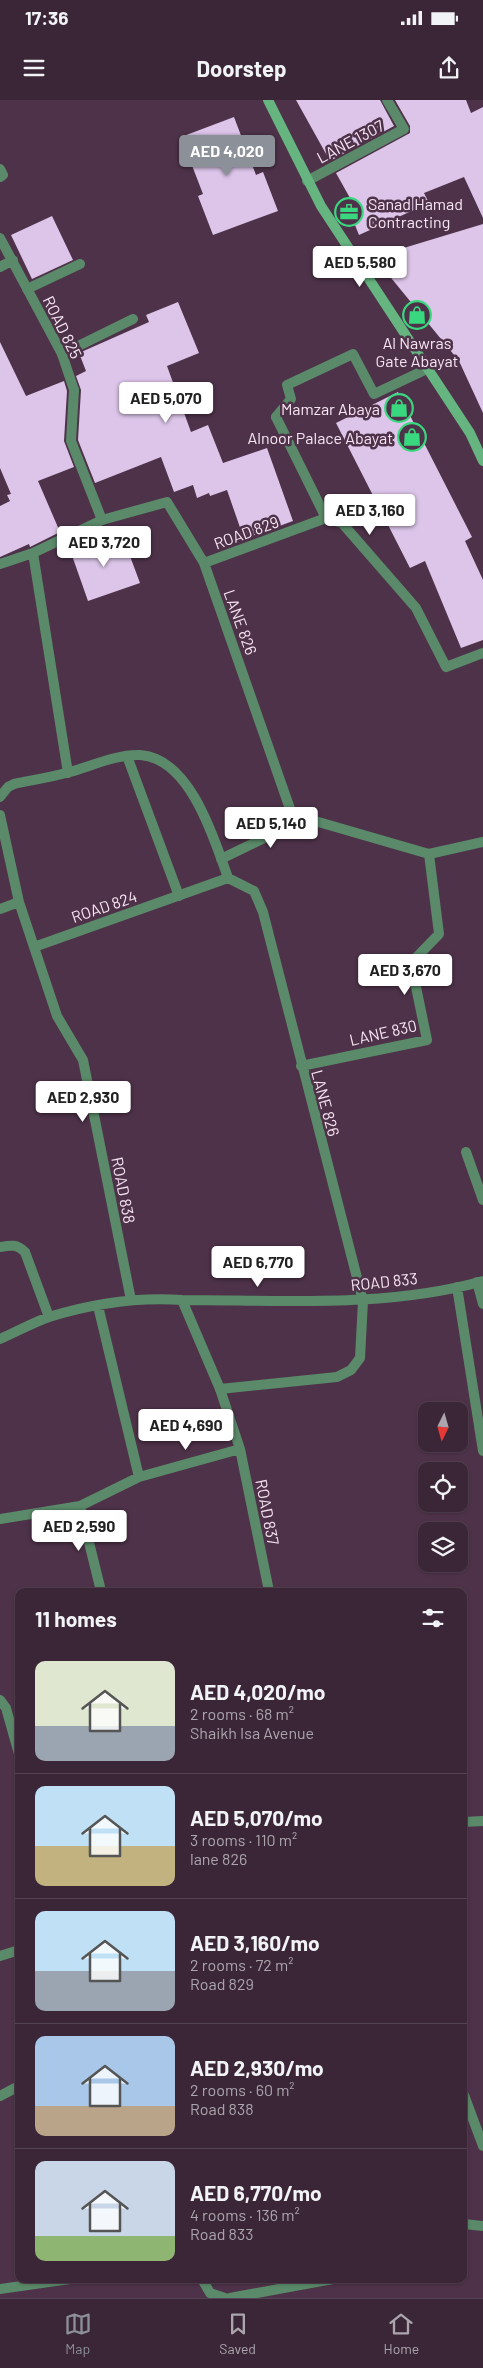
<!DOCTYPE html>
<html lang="en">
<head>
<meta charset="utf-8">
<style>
	body { margin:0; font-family:Barlow,sans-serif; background:#453242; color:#f1f3f6; height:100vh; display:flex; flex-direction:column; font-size:19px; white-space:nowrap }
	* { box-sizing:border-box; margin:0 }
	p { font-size:16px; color:#aba5ad }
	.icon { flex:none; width:28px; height:28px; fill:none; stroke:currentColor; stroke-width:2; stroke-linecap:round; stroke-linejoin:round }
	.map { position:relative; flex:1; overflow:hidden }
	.sheet { position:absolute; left:15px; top:1488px; width:452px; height:695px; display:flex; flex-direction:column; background:#3a2637; border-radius:10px; box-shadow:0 1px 4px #0004,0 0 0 1px #544352 }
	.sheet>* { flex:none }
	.needle { width:32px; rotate:185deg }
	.buttons { position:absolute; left:418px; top:1302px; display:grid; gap:10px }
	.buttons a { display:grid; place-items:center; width:50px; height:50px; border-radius:10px; background:#3a2637; box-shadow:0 1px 4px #0004,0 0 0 1px #544352; font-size:25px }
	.price { position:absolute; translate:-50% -42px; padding:0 11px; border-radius:5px; background:#fff; color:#222; font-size:16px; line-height:32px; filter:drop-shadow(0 1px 2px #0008) }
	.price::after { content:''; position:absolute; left:50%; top:30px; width:15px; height:11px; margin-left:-8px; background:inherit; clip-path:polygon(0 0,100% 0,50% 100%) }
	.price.selected { background:#8c9099; color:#fff }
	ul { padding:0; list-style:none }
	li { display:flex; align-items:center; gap:15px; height:125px; padding:0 20px }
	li+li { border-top:1px solid #544352 }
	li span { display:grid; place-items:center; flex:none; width:140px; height:100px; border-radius:10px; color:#555 }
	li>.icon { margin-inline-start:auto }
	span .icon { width:60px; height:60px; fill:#fffc; stroke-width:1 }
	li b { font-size:21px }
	h2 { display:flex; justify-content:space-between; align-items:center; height:60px; padding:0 20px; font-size:21px }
	.status { display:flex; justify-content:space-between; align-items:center; height:35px; padding:0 25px; background:#3a2637; direction:ltr }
	.status svg { height:14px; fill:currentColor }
	header { display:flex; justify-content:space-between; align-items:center; height:65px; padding:0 20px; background:#3a2637; font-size:22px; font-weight:700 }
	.menu { display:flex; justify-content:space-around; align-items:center; height:70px; border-top:1px solid #544352; background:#3a2637; font-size:14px; color:#aba5ad }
	.menu a { display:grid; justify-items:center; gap:2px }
	.menu .selected { color:#8c9099 }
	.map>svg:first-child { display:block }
	.building { fill:#dcc5e9 }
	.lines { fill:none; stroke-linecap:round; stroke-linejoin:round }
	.lane { stroke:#5a8a69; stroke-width:10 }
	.street { stroke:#5a8a69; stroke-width:10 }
	.secondary { stroke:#66b480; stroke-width:10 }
	.labels { text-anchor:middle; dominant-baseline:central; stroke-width:5; stroke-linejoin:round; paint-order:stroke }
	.street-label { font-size:16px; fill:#f8e5f3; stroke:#4e3249 }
	.poi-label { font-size:16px; fill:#f8e5f3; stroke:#4e3249; text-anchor:end }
</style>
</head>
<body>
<div class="status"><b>17:36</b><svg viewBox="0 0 49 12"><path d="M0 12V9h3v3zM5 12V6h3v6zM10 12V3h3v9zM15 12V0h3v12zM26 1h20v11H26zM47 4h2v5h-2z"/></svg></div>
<header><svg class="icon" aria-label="menu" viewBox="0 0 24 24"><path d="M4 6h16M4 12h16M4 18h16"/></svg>Doorstep<svg class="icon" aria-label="share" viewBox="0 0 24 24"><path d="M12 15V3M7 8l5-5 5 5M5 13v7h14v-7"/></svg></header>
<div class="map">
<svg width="483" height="2198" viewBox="0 0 483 2198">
	<rect width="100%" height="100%" fill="#4e3249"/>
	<!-- building -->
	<path class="building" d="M296 0H380L394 26 330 61Z
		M395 0H466L471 13 483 7V118L464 77 424 93 429 103 359 135 345 100 350 98 336 73 410 33V26Z
		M234 17 256 75 263 72 278 111 213 135 198 96 203 94 181 37Z
		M52 116 73 160 32 179 11 135Z
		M483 124V313L459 261 374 157Z
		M178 202 199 253 167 266 191 332 208 325 223 363 267 348 293 421 244 439 227 390 210 396 209 393 197 398 193 385 174 392 161 357 95 383 78 340 81 290 76 276 86 271 79 253 149 222 146 215Z
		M0 242 26 296 64 281 67 291 64 341 74 367 38 381 60 432 30 447 29 444 0 457V406L10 401 7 395 11 394 0 368Z
		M398 292 472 437 465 441 483 480V540L461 548 425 461 410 468 336 323Z
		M124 440 140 483 88 501 69 447 108 441 110 445Z"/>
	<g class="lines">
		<!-- lane -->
		<path class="lane" d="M307 81 404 29 387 0
			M27 189 80 164
			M62 254 133 219
			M74 290 71 341 102 420
			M276 317 291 299 287 285 353 254 374 294 429 268
			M127 656 179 796
			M466 1052 483 1100
			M477 1182 483 1204
			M220 1289 337 1277 351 1270 360 1258 363 1201"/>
		<!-- street -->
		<path class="street" d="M0 69 3 75 0 77
			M0 138 62 254 74 290
			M0 167 13 160
			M276 317 326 418 342 423 416 508 446 567 483 553
			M33 453 68 673
			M204 463 326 418
			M0 464 33 453 102 420 167 402 204 463 295 723
			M0 697 8 687 14 684C33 680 52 677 70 672 91 666 118 654 140 655 190 658 214 738 228 778
			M0 715 19 802 34 847 228 778 254 791 263 812 363 1201
			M221 759 295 723 315 721 429 754 483 742
			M0 809 19 802
			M34 847 57 916 83 960 131 1200
			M301 966 427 940 411 863 439 834 429 754
			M0 1147C11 1145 17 1144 25 1152L49 1217
			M457 1187 483 1351
			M182 1200 220 1289 240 1349 269 1491
			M98 1206 139 1377
			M0 1239C16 1232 32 1223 49 1217 91 1204 138 1197 182 1200 281 1200 387 1208 483 1181
			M80 1406 101 1491
			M0 1419 80 1406 139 1377 240 1349
			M0 1600 6 1608 19 1654
			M464 1722 483 1721
			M0 1856 19 1850
			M464 1995 483 2046
			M0 1996 19 1986
			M464 2124 483 2126
			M202 2179 210 2193 225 2198
			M0 2189 70 2179
			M230 2198 333 2179"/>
		<!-- secondary -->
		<path class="secondary" d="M268 0 321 106 470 333 483 361"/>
	</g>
	<!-- icons -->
	<defs>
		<symbol id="office-ring" viewBox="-11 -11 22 22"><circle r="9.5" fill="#4e3249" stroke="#39d87f" stroke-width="1.5"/><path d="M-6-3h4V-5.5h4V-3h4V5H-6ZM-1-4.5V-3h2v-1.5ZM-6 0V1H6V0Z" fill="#39d87f"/></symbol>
		<symbol id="shop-ring" viewBox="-11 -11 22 22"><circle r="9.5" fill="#4e3249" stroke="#39d87f" stroke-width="1.5"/><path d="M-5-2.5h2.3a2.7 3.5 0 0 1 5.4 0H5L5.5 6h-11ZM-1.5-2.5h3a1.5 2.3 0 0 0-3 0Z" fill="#39d87f"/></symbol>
	</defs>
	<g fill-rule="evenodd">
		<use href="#office-ring" x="333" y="96" width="32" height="32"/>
		<use href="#shop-ring" x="401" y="199" width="32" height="32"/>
		<use href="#shop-ring" x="383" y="292" width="32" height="32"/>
		<use href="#shop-ring" x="396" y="321" width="32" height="32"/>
	</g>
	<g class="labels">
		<!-- street labels -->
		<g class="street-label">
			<text transform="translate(350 41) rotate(-28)">LANE 1307</text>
			<text transform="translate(63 227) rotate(64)">ROAD 825</text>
			<text transform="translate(246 432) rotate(-20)">ROAD 829</text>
			<text transform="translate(241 522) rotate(70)">LANE 826</text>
			<text transform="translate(104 806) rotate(-19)">ROAD 824</text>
			<text transform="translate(383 932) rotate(-13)">LANE 830</text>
			<text transform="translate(326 1003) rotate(75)">LANE 826</text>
			<text transform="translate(124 1090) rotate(79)">ROAD 838</text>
			<text transform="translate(384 1181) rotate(-6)">ROAD 833</text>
			<text transform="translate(268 1412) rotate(79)">ROAD 837</text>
		</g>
		<!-- poi labels -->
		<g class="poi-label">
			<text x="368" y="103" text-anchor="start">Sanad Hamad<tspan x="368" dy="18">Contracting</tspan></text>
			<text x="417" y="242" text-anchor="middle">Al Nawras<tspan x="417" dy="18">Gate Abayat</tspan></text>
			<text x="380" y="308">Mamzar Abaya</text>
			<text x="393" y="337">Alnoor Palace Abayat</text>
		</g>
	</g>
</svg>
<div class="buttons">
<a><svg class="needle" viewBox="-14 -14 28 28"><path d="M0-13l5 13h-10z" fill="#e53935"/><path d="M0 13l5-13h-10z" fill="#aba5ad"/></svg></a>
<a><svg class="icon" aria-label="locate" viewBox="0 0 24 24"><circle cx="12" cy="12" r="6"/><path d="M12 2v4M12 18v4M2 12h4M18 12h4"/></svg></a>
<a><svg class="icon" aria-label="layers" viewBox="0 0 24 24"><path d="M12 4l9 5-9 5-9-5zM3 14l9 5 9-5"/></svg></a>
</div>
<b class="price selected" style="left:227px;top:77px">AED 4,020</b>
<b class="price" style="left:360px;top:188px">AED 5,580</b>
<b class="price" style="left:166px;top:324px">AED 5,070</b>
<b class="price" style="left:370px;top:436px">AED 3,160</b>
<b class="price" style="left:104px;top:468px">AED 3,720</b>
<b class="price" style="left:271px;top:749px">AED 5,140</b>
<b class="price" style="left:405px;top:896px">AED 3,670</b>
<b class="price" style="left:83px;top:1023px">AED 2,930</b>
<b class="price" style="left:258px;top:1188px">AED 6,770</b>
<b class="price" style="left:186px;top:1351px">AED 4,690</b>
<b class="price" style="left:79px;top:1452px">AED 2,590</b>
<section class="sheet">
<h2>11 homes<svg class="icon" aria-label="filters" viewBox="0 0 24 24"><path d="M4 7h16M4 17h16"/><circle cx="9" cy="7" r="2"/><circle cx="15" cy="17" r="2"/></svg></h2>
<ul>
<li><span style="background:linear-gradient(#dfe7d0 65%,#9aa5b1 0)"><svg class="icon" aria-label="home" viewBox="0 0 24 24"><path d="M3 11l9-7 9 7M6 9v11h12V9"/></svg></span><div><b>AED 4,020/mo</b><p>2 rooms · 68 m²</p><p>Shaikh Isa Avenue</p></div></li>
<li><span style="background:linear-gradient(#bfe0f5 60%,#c2b280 0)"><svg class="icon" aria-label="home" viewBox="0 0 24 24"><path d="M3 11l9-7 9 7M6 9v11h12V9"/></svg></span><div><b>AED 5,070/mo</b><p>3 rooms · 110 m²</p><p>lane 826</p></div></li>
<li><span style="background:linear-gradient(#bfe0f5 60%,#9aa5b1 0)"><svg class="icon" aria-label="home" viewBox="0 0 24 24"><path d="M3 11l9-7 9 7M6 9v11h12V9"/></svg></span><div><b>AED 3,160/mo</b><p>2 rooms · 72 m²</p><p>Road 829</p></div></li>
<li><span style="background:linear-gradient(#a9c7e8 70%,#b9a48a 0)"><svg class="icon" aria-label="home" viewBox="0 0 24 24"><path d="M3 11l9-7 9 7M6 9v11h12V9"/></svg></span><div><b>AED 2,930/mo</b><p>2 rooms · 60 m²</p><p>Road 838</p></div></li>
<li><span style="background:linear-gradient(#c9d6e8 75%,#8fb573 0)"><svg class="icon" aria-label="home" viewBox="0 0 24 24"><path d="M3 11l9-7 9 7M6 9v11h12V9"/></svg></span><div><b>AED 6,770/mo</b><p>4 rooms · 136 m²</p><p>Road 833</p></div></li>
</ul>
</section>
</div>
<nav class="menu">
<a class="selected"><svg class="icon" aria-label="map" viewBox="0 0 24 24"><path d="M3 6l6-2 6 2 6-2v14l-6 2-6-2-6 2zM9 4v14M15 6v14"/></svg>Map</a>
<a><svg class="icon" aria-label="saved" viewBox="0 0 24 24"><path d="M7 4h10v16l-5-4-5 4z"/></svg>Saved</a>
<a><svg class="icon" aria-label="home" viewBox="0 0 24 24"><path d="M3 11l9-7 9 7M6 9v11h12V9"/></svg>Home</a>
</nav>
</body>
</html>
